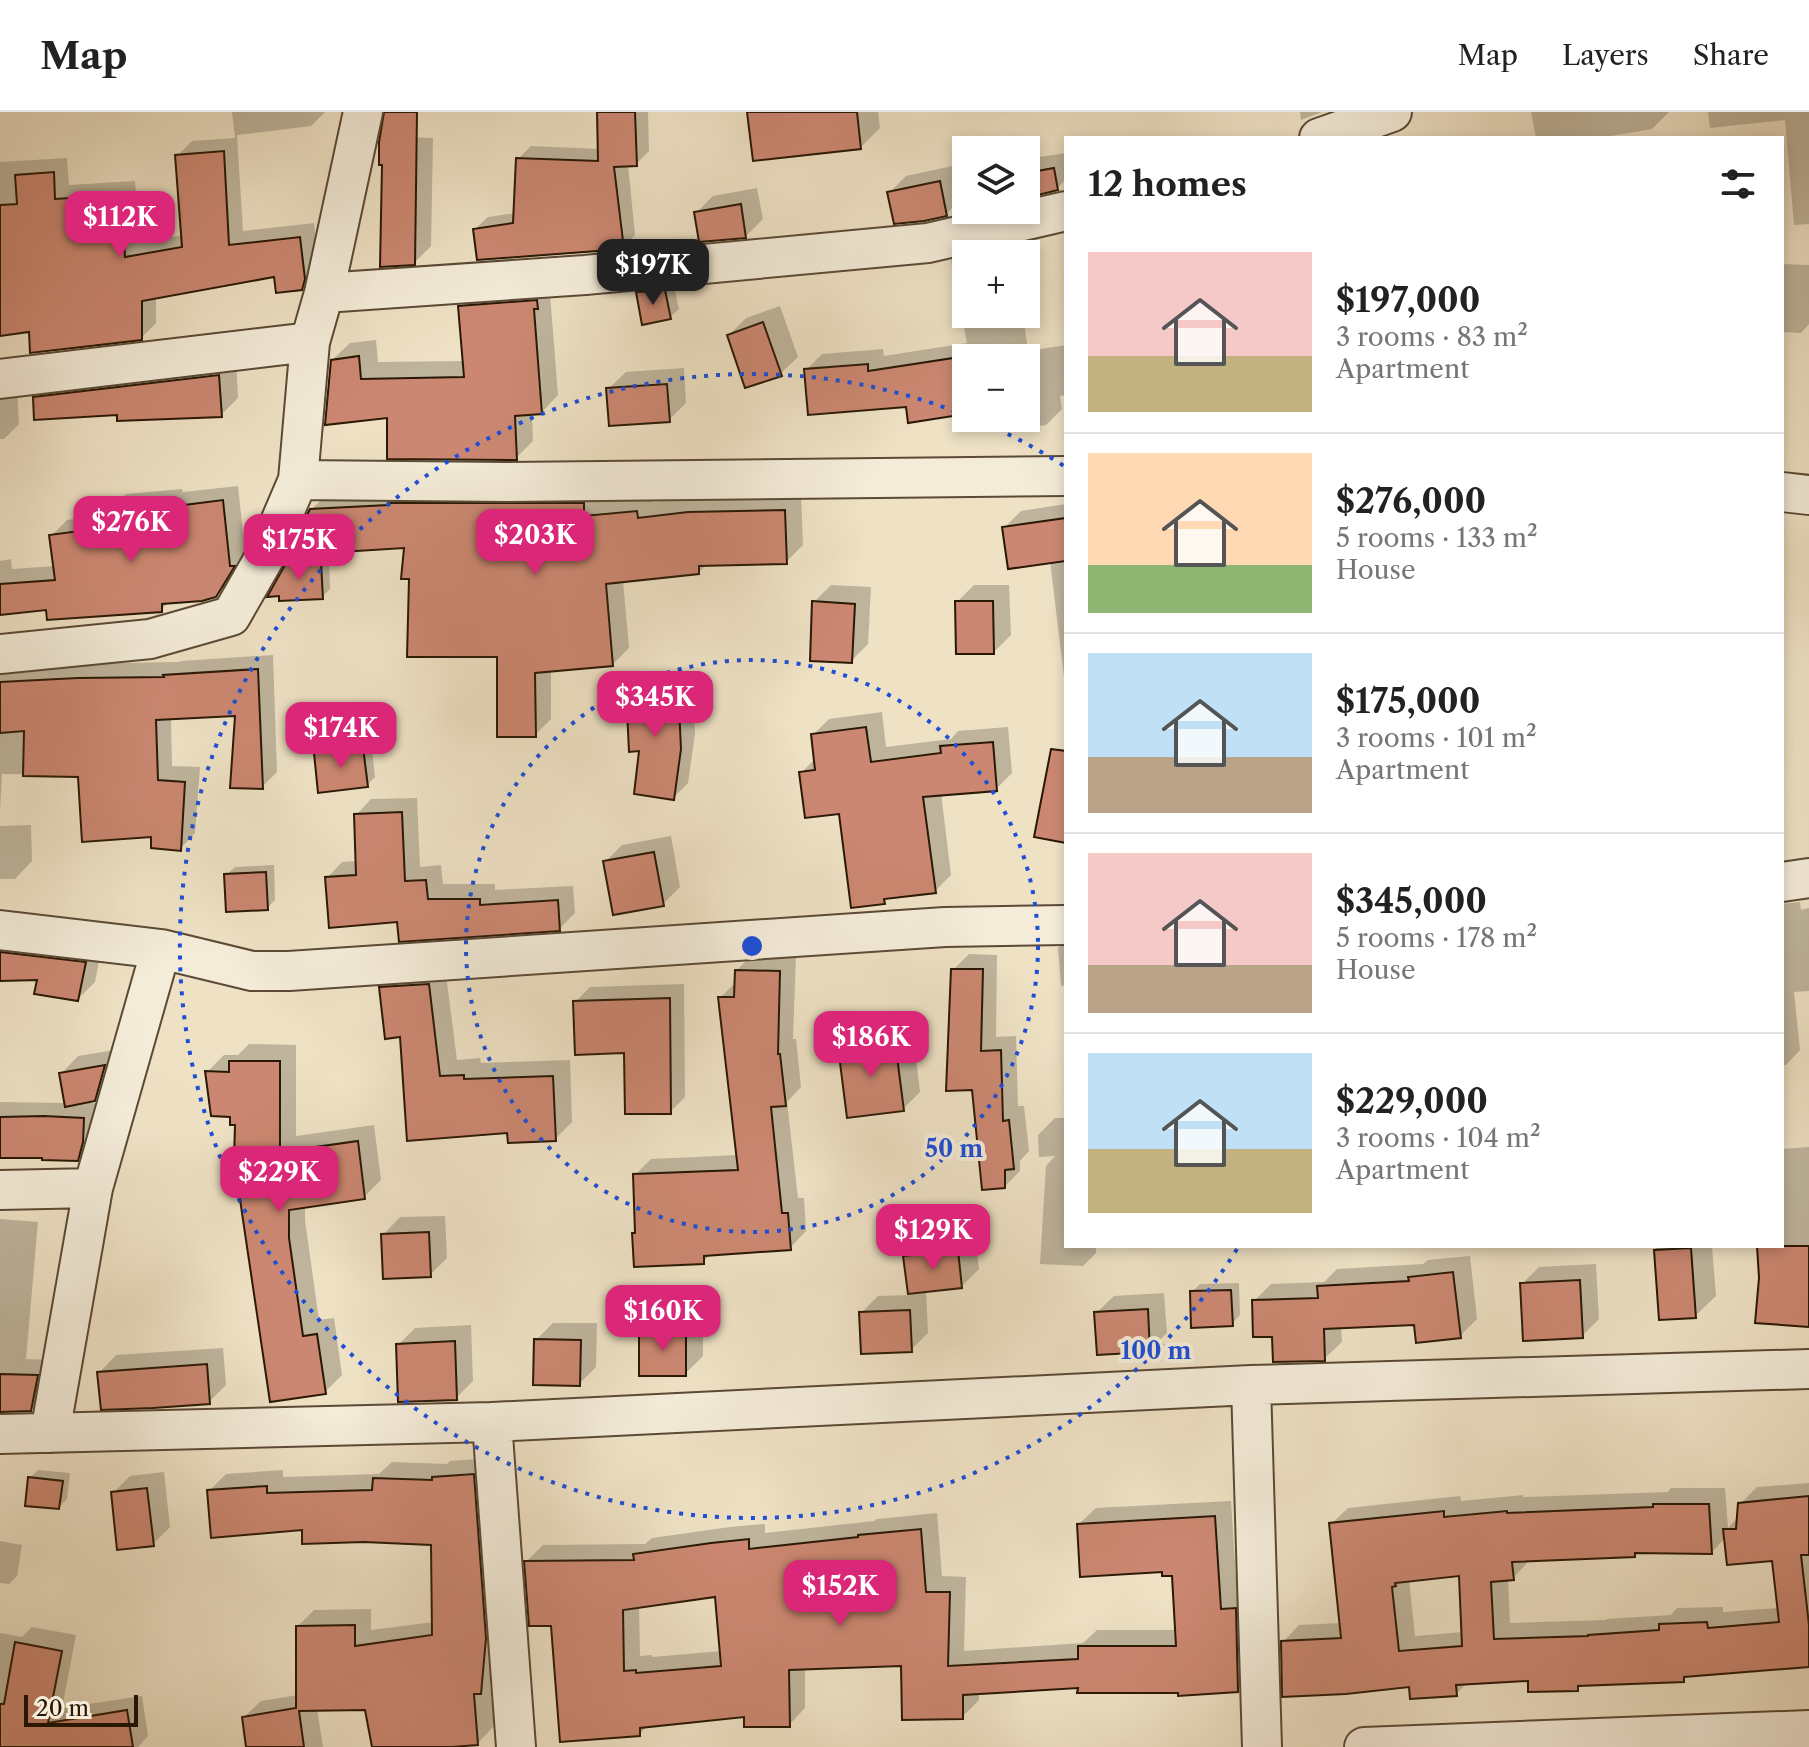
<!DOCTYPE html>
<html lang="en">
<head>
<meta charset="utf-8">
<style>
	body { margin:0; font-family:"Libre Caslon Text",serif; background:#f2f2f2; color:#222; height:100vh; display:flex; flex-direction:column; font-size:30px; white-space:nowrap }
	* { box-sizing:border-box; margin:0 }
	p { font-size:26px; color:#767676 }
	.icon { flex:none; width:44px; height:44px; fill:none; stroke:currentColor; stroke-width:2; stroke-linecap:round; stroke-linejoin:round }
	.map { position:relative; flex:1; overflow:hidden }
	.side { position:absolute; left:1064px; top:24px; width:720px; height:1112px; display:flex; flex-direction:column; background:#fff; border-radius:0px; box-shadow:0 4px 12px #0003 }
	.side>* { flex:none }
	.tools { position:absolute; left:952px; top:24px; display:grid; gap:16px }
	.tools a { display:grid; place-items:center; width:88px; height:88px; border-radius:0px; background:#fff; box-shadow:0 4px 12px #0003; font-size:40px }
	.scale { position:absolute; left:24px; bottom:20px; width:114px; box-sizing:border-box; padding-left:8px; border:4px solid #2a1805; border-top:0; font-size:22px; line-height:28px; white-space:nowrap; color:#2a1805; -webkit-text-stroke:6px #f4ecd9; paint-order:stroke }
	.price { position:absolute; translate:-50% -68px; padding:0 18px; border-radius:16px; background:#db2777; color:#fff; font-size:26px; line-height:52px; filter:drop-shadow(0 2px 4px #0008) }
	.price::after { content:''; position:absolute; left:50%; top:48px; width:24px; height:18px; margin-left:-12px; background:inherit; clip-path:polygon(0 0,100% 0,50% 100%) }
	.price.on { background:#222; color:#fff }
	ul { padding:0; list-style:none }
	li { display:flex; align-items:center; gap:24px; height:200px; padding:0 24px }
	li+li { border-top:2px solid #e0e0e0 }
	li span { display:grid; place-items:center; flex:none; width:224px; height:160px; border-radius:0px; color:#555 }
	li>.icon { margin-inline-start:auto }
	span .icon { width:96px; height:96px; fill:#fffc; stroke-width:1 }
	li b { font-size:34px }
	h2 { display:flex; justify-content:space-between; align-items:center; height:96px; padding:0 24px; font-size:34px }
	header { display:flex; align-items:center; gap:48px; box-sizing:border-box; height:112px; padding:0 40px; background:#fff; border-bottom:2px solid #e0e0e0 }
	header strong { font-size:38px }
	nav { display:flex; gap:44px; margin-inline-start:auto; font-size:28px }
	.map>svg:first-child { display:block }
	.shadow { fill:#0003; fill-rule:evenodd }
	.building { fill:#cb8771; stroke:#2a1805; stroke-width:2; fill-rule:evenodd }
	.lines { fill:none; stroke-linecap:round; stroke-linejoin:round }
	.minor-casing { stroke:#5b4a35; stroke-width:42 }
	.minor { stroke:#f4ecd9; stroke-width:38 }
	.ring { fill:none; stroke:#1d4ed8; stroke-width:4; stroke-dasharray:4 8 }
	.centre { fill:#1d4ed8; stroke:#f4ecd9; stroke-width:4 }
	.ring-label { font-size:24px; text-anchor:middle; font-weight:bold; fill:#1d4ed8; stroke:#f4ecd9; stroke-width:8; stroke-linejoin:round; paint-order:stroke }
</style>
</head>
<body>
<header>
<strong>Map</strong>
<nav><a>Map</a><a>Layers</a><a>Share</a></nav>
</header>
<div class="map">
<svg width="1809" height="1635" viewBox="0 0 1809 1635">
	<rect width="100%" height="100%" fill="#eee1c4"/>
	<filter id="stains"><feTurbulence type="fractalNoise" baseFrequency=".0025" numOctaves="4"/><feColorMatrix values="0 0 0 0 .2 0 0 0 0 .09 0 0 0 0 .02 0 0 0 .5 -.17"/></filter>
	<radialGradient id="worn" r=".72"><stop offset=".6" stop-color="#630" stop-opacity="0"/><stop offset="1" stop-color="#630" stop-opacity=".3"/></radialGradient>
	<!-- shadow -->
	<path class="shadow" d="M232 0H325L311 14 237 23 243 119 314 111 318 151 316 161 301 176 276 162 156 184V211L141 226 31 217 0 222V50L67 46 69 73 135 69 139 131 183 123 177 44 192 29 235 26Z
		M599 0H648L649 39 636 52H628L635 123 623 135 475 117 488 105 516 101 518 47 531 34 600 37Z
		M749 0H878L880 16 860 36Z
		M1300 0H1322L1301 8Z
		M1531 0H1669L1652 17 1599 26H1536Z
		M1708 0H1809V112L1794 113 1785 8 1710 16Z
		M401 25 433 26 431 134 414 151Z
		M1066 41V67L1057 76 1026 84V47Z
		M957 53 963 85 946 102 889 81 906 64Z
		M757 76 763 107 746 124 696 101 713 84Z
		M1018 121 1022 142H966V202H1023L1028 239 1066 233V283L1060 284 1062 297 1046 313 994 320 992 306H1026V246H966V300L907 293 806 258 822 242 883 237 884 244 967 231 951 149 968 133Z
		M1782 152 1809 153V212L1801 221 1782 220Z
		M673 170 679 197 670 205 638 181 646 173Z
		M478 177 550 182 558 283 541 301H532L533 329 516 346 389 303 332 248 350 231 376 228 378 250 465 249 461 195Z
		M780 194 798 245 780 262 729 223 746 206Z
		M236 247 238 286 221 303 119 301 35 286 52 269Z
		M684 256 686 291 669 308 608 277 626 260Z
		M0 277H17L19 312 4 327H0Z
		M238 374 245 439H248L232 467 215 484 169 490 161 498 48 496 0 501V449L11 447 12 457 55 454 52 423 67 408 111 402V397L126 382 182 377 183 380Z
		M600 375V388L653 384 654 390 706 384 801 382 803 433 786 450 707 452 698 461 623 469 629 536 613 552 551 558V607L535 623 499 543 411 466 406 434 311 398 328 381Z
		M1066 392V565H1064L1050 449 1004 416 1021 399Z
		M329 443 330 477 322 485 288 453 296 444Z
		M831 473 871 475 868 532 851 549 814 490Z
		M974 473H1009L1011 523 994 540 957 490Z
		M273 543 277 660 262 675 237 602 171 606 172 654 200 655 195 721 180 737 154 723 80 663 2 662 0 700V553L179 550 181 549Z
		M692 560 695 622 688 671 673 686 642 637 628 578 643 563Z
		M882 600 886 635 951 627 958 619 1008 615 1012 661 996 677 941 681 951 763 935 779 889 785 884 790 841 700 801 661 816 646 813 623 829 607Z
		M371 628 375 665 367 673 316 642 324 633Z
		M417 686 420 755 441 753 443 772H495V778L573 774 575 801 559 817 399 808 327 766 342 750 357 749 356 703 371 687Z
		M31 713 32 749 15 767H0V714Z
		M671 724 680 775 663 792 605 750 622 733Z
		M274 753 275 788 267 796 226 763 235 755Z
		M1800 790 1801 798 1809 796V879L1794 880 1800 938 1786 953H1782V792Z
		M0 814 102 834 95 870 78 887 39 866 0 867Z
		M1066 828V873L1061 874 1058 836Z
		M753 842 796 843 793 927H796L801 975 787 990 798 1086H804L806 1119 790 1136 711 1142 703 1150 637 1119 635 1063 651 1047 738 1043 720 886 737 869V858Z
		M969 842 997 843 996 925 1016 924 1018 994H1024L1029 1039 1020 1049V1059L1005 1074 974 976 953 858Z
		M445 855 457 948 480 946 481 951 570 948 572 1010 555 1027 509 1019 409 1026 402 923 381 876 398 859Z
		M684 872 685 985 670 1000 626 939 575 890 590 875Z
		M912 913 920 980 903 997 840 936 858 919Z
		M249 932 296 933V1024L374 1013 381 1068 364 1085 305 1093V1108L319 1208 334 1206 342 1263 325 1280 272 1288 237 1011 207 960 224 943H238Z
		M121 937 111 970 91 991H99L93 1031 77 1047 0 1044V990L66 991 61 962 78 944Z
		M1055 1006H1066V1134H1096V1141L1083 1154 1040 1152 1046 1054 1055 1044 1039 1045 1038 1023Z
		M1809 1035V1213L1761 1167 1759 1134H1782V1037Z
		M445 1104 447 1146 430 1163 383 1123 400 1105Z
		M0 1107 38 1110 26 1247 52 1248 46 1281 31 1297 0 1298Z
		M975 1122 979 1157 962 1174 926 1178 928 1221 911 1238 861 1201 878 1184 910 1183 905 1145 923 1128Z
		M1656 1134H1712L1716 1184 1695 1204 1661 1206Z
		M1470 1144 1477 1207 1460 1224 1416 1211 1341 1215 1342 1230 1324 1247 1274 1222 1254 1189 1271 1172 1324 1170 1337 1157 1423 1152 1428 1148Z
		M1596 1152 1599 1207 1582 1224 1522 1172 1539 1155Z
		M1239 1171 1240 1203 1232 1212 1192 1180 1200 1172Z
		M1164 1181 1167 1221 1149 1238 1096 1201 1114 1184Z
		M703 1201V1244L685 1262 641 1219 658 1202Z
		M553 1211H597L596 1255 579 1272 536 1228Z
		M471 1213 473 1269 456 1286 398 1233 415 1216Z
		M223 1236 226 1273 209 1290 99 1261 116 1243Z
		M490 1346 497 1563 490 1570 494 1614 478 1631 431 1635H374L367 1596H317L323 1635H249L244 1605 261 1589 298 1583V1514L314 1498 371 1497V1518L434 1510 433 1431 304 1416 209 1379 226 1362 283 1358V1365L379 1362 392 1350 447 1352 450 1349Z
		M38 1358 70 1361 67 1387 59 1395 30 1366Z
		M164 1360 170 1415 153 1432 113 1381 130 1364Z
		M1809 1371V1556L1789 1558 1788 1555 1689 1562 1683 1568 1583 1571 1577 1577 1530 1567 1468 1570 1456 1582 1411 1573 1283 1530 1299 1513 1342 1511 1331 1412 1348 1396 1460 1384 1461 1389 1523 1383V1385L1668 1380 1671 1376H1725L1728 1416 1739 1404 1740 1392 1757 1375ZM1726 1425 1774 1447 1779 1496 1723 1500V1495L1677 1496 1671 1503 1607 1507 1605 1508 1510 1511 1508 1467 1513 1466 1529 1449V1447L1634 1443 1638 1439 1712 1440ZM1461 1462 1463 1520 1415 1524 1409 1467Z
		M1231 1389 1237 1481 1252 1480 1254 1562 1237 1578 1180 1579 1080 1574 979 1580V1588L962 1605 903 1552 805 1555V1596L789 1613 746 1603 649 1613 639 1622 553 1512 526 1450 543 1433 645 1432 652 1426 730 1415 765 1412V1421L874 1409 877 1407 937 1401 942 1464 966 1465 964 1539 1083 1531 1097 1518H1177L1174 1461 1164 1458 1079 1412 1096 1396ZM717 1483 722 1539 652 1545V1543L640 1544 639 1494Z
		M0 1429 22 1433 17 1464 9 1472 0 1471Z
		M32 1515 76 1523 62 1596 142 1584 148 1624 138 1635H0V1521L22 1525Z"/>
	<!-- building -->
	<path class="building" d="M384 0H417L415 153 380 155 382 53H379V30Z
		M597 0H635L637 54 614 55 624 137 477 148 473 117 513 111 516 46 598 49Z
		M747 0H857L861 37 753 49Z
		M224 39 229 133 300 125 305 167 302 178 276 181 274 165 142 189V228L30 241 29 220 0 224V93L17 92 15 63 54 60 55 87 121 83 125 145 182 135 175 43Z
		M1054 56 1058 78 1026 86V61Z
		M940 69 947 104 924 109 894 112 887 80Z
		M741 92 746 126 699 130 694 100Z
		M665 178 671 207 642 213 636 180Z
		M537 188 538 197H534L542 302 515 304 517 348 387 347V306L325 313 331 248 359 244 361 267 464 265 458 194Z
		M763 210 782 264 745 276 727 223Z
		M960 245 966 283V302L908 311 906 295 808 303 804 257 868 252V259Z
		M219 263 222 305 117 309V303L34 308 33 285Z
		M667 272 670 310 609 314 606 276Z
		M223 388 230 454H235L216 485 202 489 162 492V500L47 508 46 498 0 503V472L55 468 49 423 110 415 109 397 168 391V395Z
		M388 391H584V404L637 399 638 406 688 400 785 398 787 452 699 454V462L606 472 613 554 535 561 536 625H497V545H407L409 467H401L404 436 309 442 307 403 310 397 388 393Z
		M1066 406V449L1008 457 1002 415Z
		M321 450 323 487 279 489V484L267 485 286 451Z
		M812 489 855 492 852 551 810 549Z
		M955 489H993L994 542H956Z
		M258 557 263 677 230 676 235 604 156 608 158 668 185 670 181 739 151 736V725L82 730 78 665 23 664 24 619 0 621V570L78 566 164 565 163 563Z
		M678 574 681 637 674 688 634 682 639 639 629 640 626 577Z
		M866 615 871 650 941 641 940 634 993 630 997 679 923 685 936 781 884 787 885 792 851 796 839 702 805 706 799 660 815 658 811 622Z
		M363 635 368 675 318 681 314 641Z
		M1051 637 1066 639V731L1034 725Z
		M402 700 405 769 426 768 428 787H480V793L558 788 560 819 399 830 397 810 329 816 325 765 356 763 354 702Z
		M654 740 664 794 613 803 603 749Z
		M266 760 268 798 226 800 224 762Z
		M0 840 86 850 78 889 34 882 37 868 0 869Z
		M951 857H983L981 939 1001 938 1003 1009 1009 1008 1014 1057 1005 1058V1076L982 1078 972 978 946 979Z
		M735 858 780 859 778 942H780L786 994 771 995 782 1101H788L791 1138 704 1144V1152L634 1155 632 1121H635L633 1062 738 1058 718 885H734Z
		M429 872 440 964 464 963V967L553 964 556 1029 508 1031 507 1021 407 1029 400 925 385 927 379 875Z
		M670 886 671 1002H625L624 941 575 943 573 889Z
		M895 929 904 999 847 1006 838 935Z
		M229 949H280V1040L358 1029 365 1087 289 1098V1126L303 1224 317 1222 326 1282 270 1290 234 1047 235 1013H230V1005L211 1004 205 959 229 960Z
		M105 953 95 989 65 995 59 961Z
		M44 1004 84 1006 83 1030 78 1049 42 1048V1046H0V1005Z
		M429 1120 431 1165 383 1167 381 1122Z
		M1757 1134H1809V1215L1755 1211 1759 1166Z
		M1691 1136 1696 1206 1659 1208 1654 1138Z
		M958 1138 962 1176 908 1182 903 1144Z
		M1453 1160 1461 1226 1416 1231 1414 1213 1324 1217 1325 1249 1273 1250 1272 1225H1253L1252 1188 1318 1186 1317 1174 1409 1169 1408 1165Z
		M1580 1168 1583 1226 1523 1229 1520 1171Z
		M1231 1178 1233 1214 1191 1216 1190 1179Z
		M1148 1197 1150 1240 1097 1243 1094 1200Z
		M910 1198 912 1240 861 1242 859 1200Z
		M686 1217V1264H639V1218Z
		M534 1227 581 1228 580 1274 533 1273Z
		M455 1229 457 1288 398 1290 396 1232Z
		M207 1252 210 1292 153 1296 101 1298 97 1260Z
		M0 1262 38 1263 31 1299 0 1300Z
		M474 1362 486 1526 481 1582H474L478 1633 452 1635H372L365 1598 299 1599 304 1635H246L242 1605 296 1596V1514L355 1513V1534L432 1523 431 1433 364 1430 302 1432V1418L211 1426 207 1378 267 1374V1381L372 1378 373 1366 432 1368V1365Z
		M28 1365 63 1369 59 1397 25 1394Z
		M147 1376 154 1434 117 1438 111 1380Z
		M1809 1384V1443H1801L1809 1513V1555L1684 1565V1570L1578 1574V1579L1528 1580V1569L1456 1573 1457 1584 1410 1587 1409 1575 1346 1582 1282 1585 1281 1529 1341 1526 1329 1411 1444 1399V1405L1507 1399V1401L1653 1395V1392H1709L1712 1442 1635 1441V1445L1512 1450 1514 1468 1491 1470 1494 1527 1588 1524V1523L1659 1518V1512L1707 1510 1708 1516 1779 1510 1772 1449 1727 1453 1723 1417H1736L1738 1391ZM1459 1464 1462 1534 1399 1539 1392 1475 1396 1474 1395 1471Z
		M1215 1404 1221 1497 1236 1496 1238 1580 1178 1584V1581H1077L1078 1576 963 1583V1607L902 1608 901 1554 789 1558 790 1615H744V1605L640 1616V1624L560 1630 551 1514H529L524 1449 634 1448 633 1442 711 1431 749 1427V1437L858 1425V1423L921 1417 926 1480H950L948 1554 1078 1547V1534H1176L1172 1464H1162V1460L1080 1465 1077 1412ZM715 1485 721 1554 636 1561V1558L624 1559 623 1498Z
		M15 1530 62 1539 48 1611 127 1598 133 1635H0V1592H4Z"/>
	<g class="lines">
		<defs>
			<path id="minor" d="M1319 26 1392 0
				M324 181 585 163 928 131 1066 99
				M0 267 310 230
				M298 368 507 370 1066 364
				M1782 380 1809 383
				M0 542 150 527 231 504 266 443 298 368 310 230 324 181 363 0
				M1782 770 1809 766
				M0 818 161 837 252 859H289L945 815 1066 813
				M0 1078 93 1076
				M1251 1273 1262 1635
				M492 1310 516 1635
				M50 1321 93 1076 161 837
				M0 1322 492 1310 1251 1273 1809 1257
				M1364 1635 1809 1618"/>
		</defs>
		<!-- minor casing -->
		<use href="#minor" class="minor-casing"/>
		<!-- minor -->
		<use href="#minor" class="minor"/>
	</g>
	<!-- distance rings -->
	<g class="ring">
		<circle cx="752" cy="834" r="286"/>
		<path d="M1237 1137A572 572 0 1 1 962 302M975 307A572 572 0 0 1 1064 354"/>
	</g>
	<circle cx="752" cy="834" r="12" class="centre"/>
	<g class="ring-label">
		<text x="954" y="1045">50 m</text>
		<text x="1156" y="1247">100 m</text>
	</g>
	<rect width="100%" height="100%" filter="url(#stains)"/>
	<rect width="100%" height="100%" fill="url(#worn)"/>
</svg>
<div class="tools">
<a><svg class="icon" aria-label="layers" viewBox="0 0 24 24"><path d="M12 4l9 5-9 5-9-5zM3 14l9 5 9-5"/></svg></a>
<a>+</a>
<a>−</a>
</div>
<div class="scale">20 m</div>
<b class="price" style="left:120px;top:147px">$112K</b>
<b class="price on" style="left:653px;top:195px">$197K</b>
<b class="price" style="left:131px;top:452px">$276K</b>
<b class="price" style="left:535px;top:465px">$203K</b>
<b class="price" style="left:299px;top:470px">$175K</b>
<b class="price" style="left:655px;top:627px">$345K</b>
<b class="price" style="left:341px;top:658px">$174K</b>
<b class="price" style="left:871px;top:967px">$186K</b>
<b class="price" style="left:279px;top:1102px">$229K</b>
<b class="price" style="left:933px;top:1160px">$129K</b>
<b class="price" style="left:663px;top:1241px">$160K</b>
<b class="price" style="left:840px;top:1516px">$152K</b>
<section class="side">
<h2>12 homes<svg class="icon" aria-label="filters" viewBox="0 0 24 24"><path d="M4 7h16M4 17h16"/><circle cx="9" cy="7" r="2"/><circle cx="15" cy="17" r="2"/></svg></h2>
<ul>
<li><span style="background:linear-gradient(#f6c9c9 65%,#c2b280 0)"><svg class="icon" aria-label="home" viewBox="0 0 24 24"><path d="M3 11l9-7 9 7M6 9v11h12V9"/></svg></span><div><b>$197,000</b><p>3 rooms · 83 m²</p><p>Apartment</p></div></li>
<li><span style="background:linear-gradient(#ffd9b3 70%,#8fb573 0)"><svg class="icon" aria-label="home" viewBox="0 0 24 24"><path d="M3 11l9-7 9 7M6 9v11h12V9"/></svg></span><div><b>$276,000</b><p>5 rooms · 133 m²</p><p>House</p></div></li>
<li><span style="background:linear-gradient(#bfe0f5 65%,#b9a48a 0)"><svg class="icon" aria-label="home" viewBox="0 0 24 24"><path d="M3 11l9-7 9 7M6 9v11h12V9"/></svg></span><div><b>$175,000</b><p>3 rooms · 101 m²</p><p>Apartment</p></div></li>
<li><span style="background:linear-gradient(#f6c9c9 70%,#b9a48a 0)"><svg class="icon" aria-label="home" viewBox="0 0 24 24"><path d="M3 11l9-7 9 7M6 9v11h12V9"/></svg></span><div><b>$345,000</b><p>5 rooms · 178 m²</p><p>House</p></div></li>
<li><span style="background:linear-gradient(#bfe0f5 60%,#c2b280 0)"><svg class="icon" aria-label="home" viewBox="0 0 24 24"><path d="M3 11l9-7 9 7M6 9v11h12V9"/></svg></span><div><b>$229,000</b><p>3 rooms · 104 m²</p><p>Apartment</p></div></li>
</ul>
</section>
</div>
</body>
</html>
